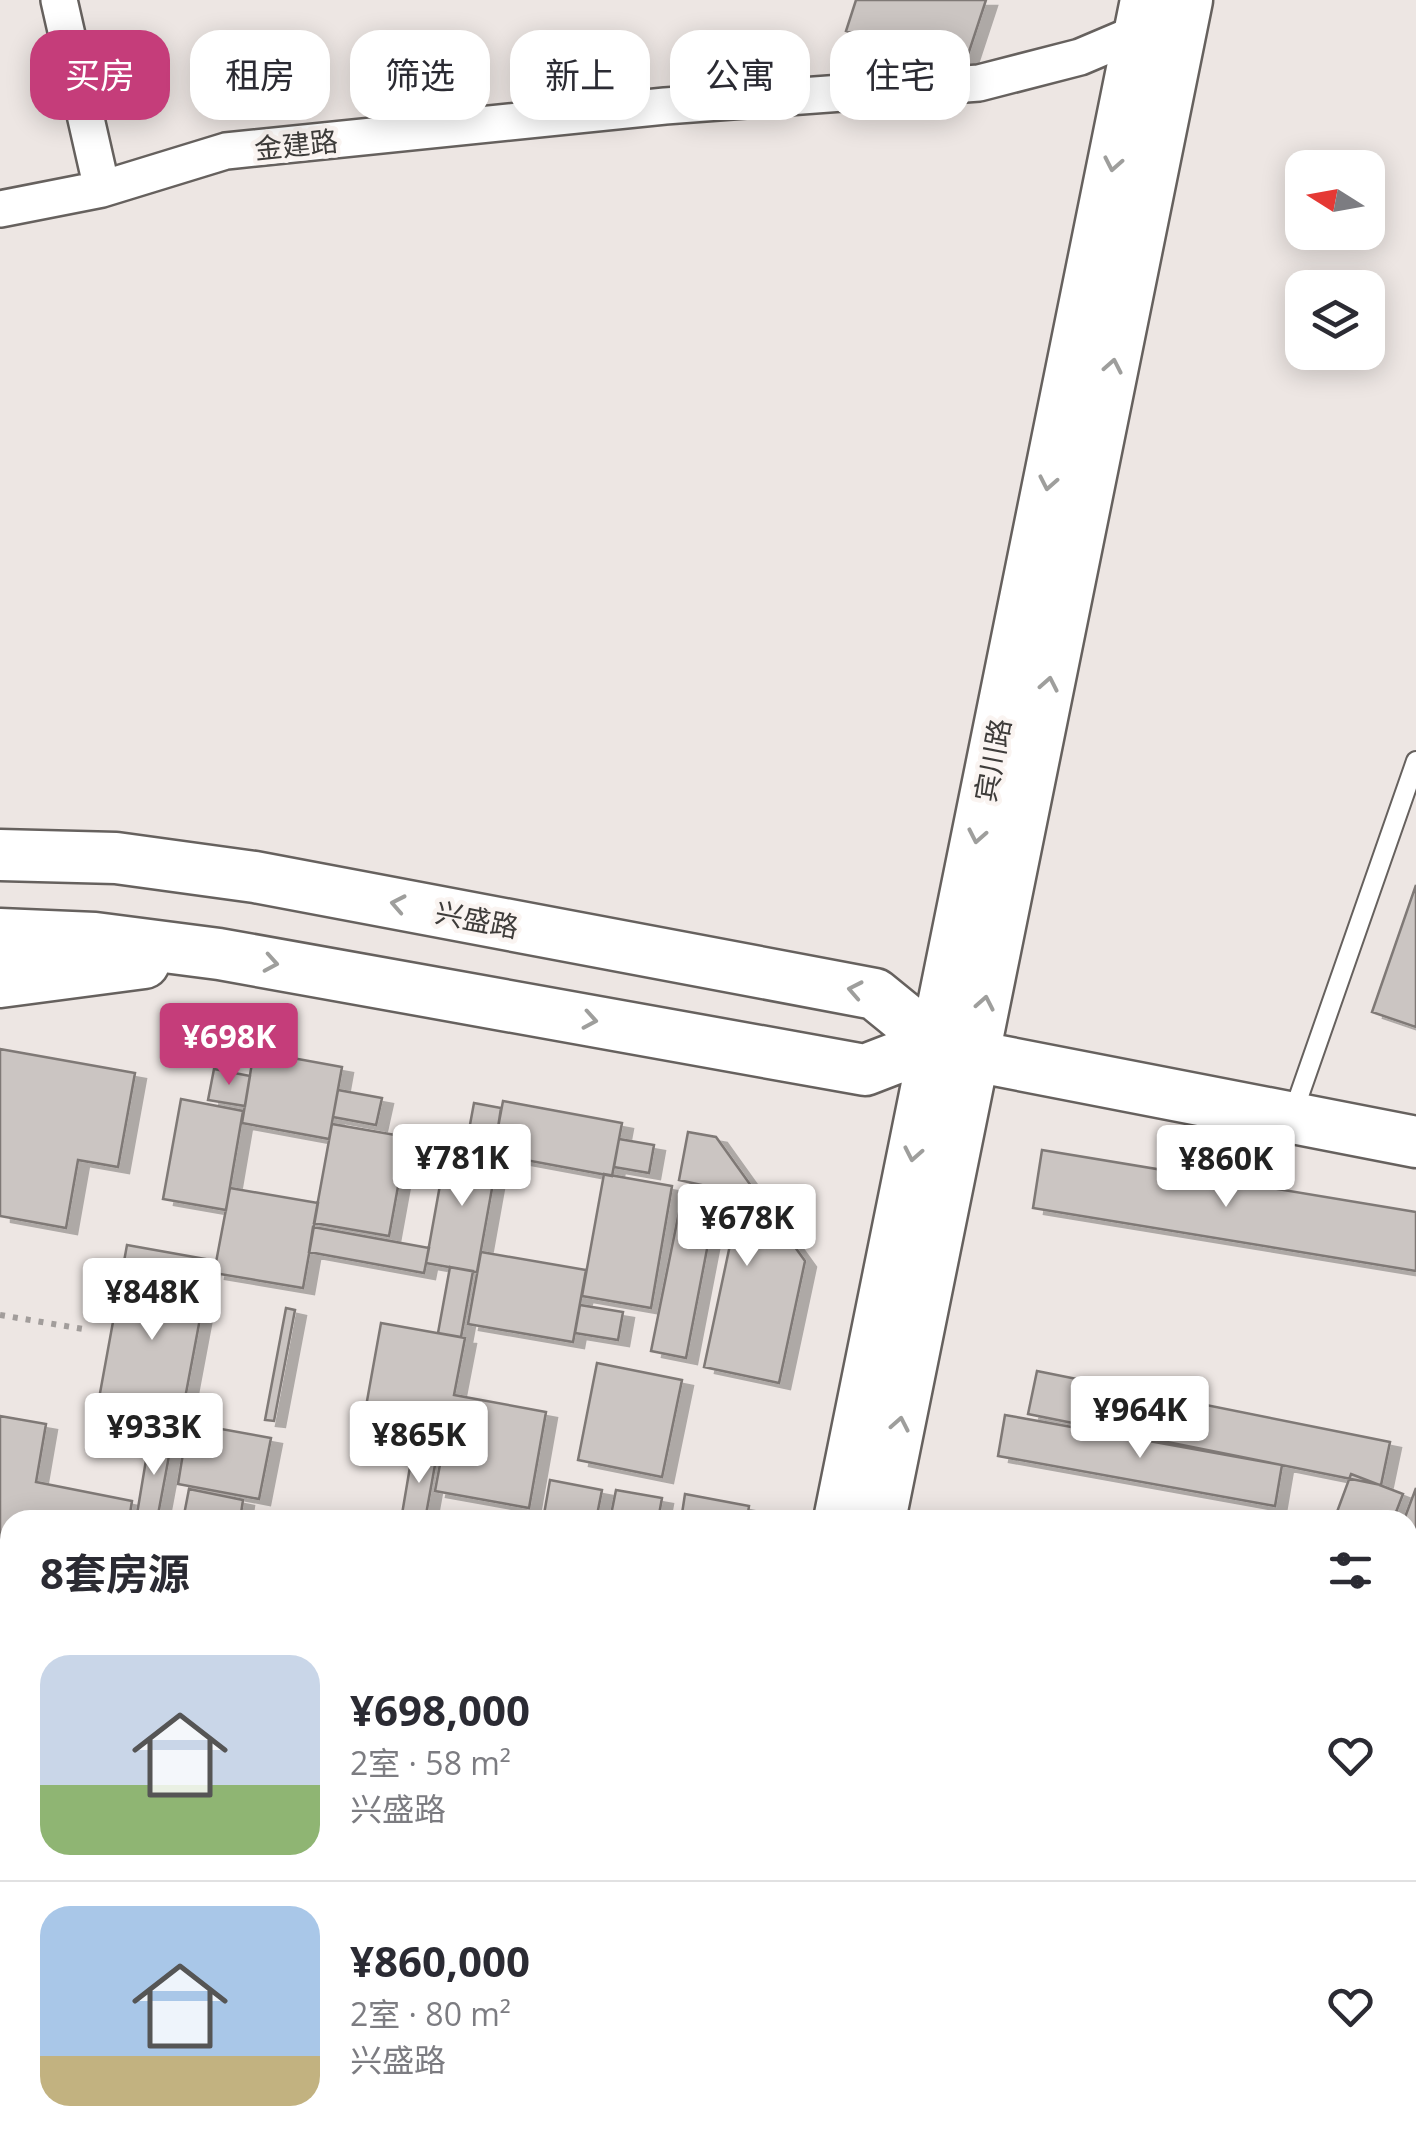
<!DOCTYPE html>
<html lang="zh">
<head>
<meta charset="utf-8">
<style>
	body { margin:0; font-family:"Open Sans","Noto Sans SC",sans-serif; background:#f7f7f7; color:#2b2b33; height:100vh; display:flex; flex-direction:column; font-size:38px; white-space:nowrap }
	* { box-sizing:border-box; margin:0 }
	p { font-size:32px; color:#7c7c81 }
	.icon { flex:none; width:55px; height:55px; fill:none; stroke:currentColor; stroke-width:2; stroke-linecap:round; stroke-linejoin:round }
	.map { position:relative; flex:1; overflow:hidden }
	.side { position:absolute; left:0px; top:1510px; width:1418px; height:640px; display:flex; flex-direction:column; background:#fff; border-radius:30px 30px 0 0; box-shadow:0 5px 25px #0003 }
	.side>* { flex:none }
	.banner { position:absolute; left:30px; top:30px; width:1358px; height:90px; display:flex; gap:20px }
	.needle { width:65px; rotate:281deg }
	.buttons { position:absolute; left:1285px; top:150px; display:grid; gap:20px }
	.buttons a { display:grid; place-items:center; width:100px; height:100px; border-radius:20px; background:#fff; box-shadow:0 5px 25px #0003; font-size:50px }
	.price { position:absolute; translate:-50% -85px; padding:0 22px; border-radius:10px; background:#fff; color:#222; font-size:32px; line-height:65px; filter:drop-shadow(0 2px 5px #0008) }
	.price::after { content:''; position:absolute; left:50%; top:60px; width:30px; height:22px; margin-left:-15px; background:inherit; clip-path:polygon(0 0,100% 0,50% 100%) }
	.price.current { background:#c53d7a; color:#fff }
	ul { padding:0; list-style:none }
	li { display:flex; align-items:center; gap:30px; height:250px; padding:0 40px }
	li+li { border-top:2px solid #e1e1e2 }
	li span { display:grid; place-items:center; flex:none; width:280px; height:200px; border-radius:30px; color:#555 }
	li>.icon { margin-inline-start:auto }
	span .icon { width:120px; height:120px; fill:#fffc; stroke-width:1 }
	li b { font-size:42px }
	h2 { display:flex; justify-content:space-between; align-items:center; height:120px; padding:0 40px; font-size:42px }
	.chip { padding:0 35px; border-radius:30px; background:#fff; box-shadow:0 5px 25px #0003; font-size:35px; line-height:90px }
	.chip.current { background:#c53d7a; color:#fff }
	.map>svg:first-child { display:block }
	.building { fill:#cbc5c2; stroke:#7f7976; stroke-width:2.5; filter:url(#shadow) }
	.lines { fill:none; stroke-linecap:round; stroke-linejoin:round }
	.lane-casing { stroke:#66615e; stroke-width:22 }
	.street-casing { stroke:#66615e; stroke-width:40 }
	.secondary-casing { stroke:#66615e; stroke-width:55 }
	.path { stroke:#a29d9b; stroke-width:6; stroke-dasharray:5 8; stroke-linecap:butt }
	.lane { stroke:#fff; stroke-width:18 }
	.street { stroke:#fff; stroke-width:35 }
	.secondary { stroke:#fff; stroke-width:50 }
	.oneway { stroke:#9e9e9c }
	.labels { text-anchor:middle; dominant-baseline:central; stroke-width:9; stroke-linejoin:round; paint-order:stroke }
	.street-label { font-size:28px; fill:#3e3c3a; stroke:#faf4f1 }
</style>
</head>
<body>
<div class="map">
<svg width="1416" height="2150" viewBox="0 0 1416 2150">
	<defs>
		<filter id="shadow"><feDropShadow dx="11" dy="6" stdDeviation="0" flood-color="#0004"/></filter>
	</defs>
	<rect width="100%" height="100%" fill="#ede6e3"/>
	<!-- building -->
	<path class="building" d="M856 0H986L963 70 846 31Z
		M1416 885V1027L1372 1012Z
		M0 1049 135 1073 118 1167 78 1160 66 1228 0 1216Z
		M254 1051 342 1067 329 1139 242 1123Z
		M214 1069 250 1076 245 1106 208 1100Z
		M338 1090 382 1098 376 1125 333 1117Z
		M181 1099 243 1111 226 1210 163 1199Z
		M503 1101 622 1123 612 1176 493 1154Z
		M474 1103 501 1108 497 1134 469 1130Z
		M332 1124 407 1137 389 1236 314 1223Z
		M688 1132 716 1137 805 1261 779 1383 704 1367 730 1245 747 1248 702 1185 679 1180Z
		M619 1139 654 1145 649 1173 614 1167Z
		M447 1146 498 1155 477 1272 426 1263Z
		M1042 1150 1416 1212V1271L1033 1208Z
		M604 1174 672 1186 651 1308 582 1296Z
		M230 1188 318 1203 303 1288 214 1273Z
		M679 1212 713 1218 686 1358 651 1351Z
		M313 1227 429 1248 424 1273 309 1252Z
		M127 1245 211 1260 177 1441 94 1426Z
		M481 1252 586 1270 573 1342 468 1324Z
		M450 1267 473 1271 461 1337 438 1333Z
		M580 1305 623 1312 618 1340 575 1333Z
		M286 1308 295 1310 274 1421 265 1420Z
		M381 1323 465 1338 454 1395 546 1412 529 1508 435 1491 442 1454 360 1440Z
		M597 1363 682 1380 662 1477 578 1460Z
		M1037 1371 1390 1442 1381 1485 1028 1414Z
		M1005 1415 1282 1465 1275 1506 998 1456Z
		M0 1416 46 1424 36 1482 132 1501 129 1520H10V1534L0 1575Z
		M188 1423 271 1438 259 1499 178 1484Z
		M150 1436 172 1440 157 1520H136Z
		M413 1449 437 1454 425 1520H401Z
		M1351 1474 1403 1494 1393 1520H1334Z
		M550 1480 602 1490 596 1520H543Z
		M1416 1488V1673L1408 1672V1520H1404Z
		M189 1489 243 1500 240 1520H183Z
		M616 1490 662 1498 658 1520H610Z
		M685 1494 749 1506 747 1520H681Z
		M0 1592 10 1594V1637L0 1635Z
		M1408 1674 1416 1676V1723L1408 1722Z
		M1408 1739 1416 1742V1758L1408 1782Z
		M1408 2034 1416 2036V2150H904L906 2140H1408Z
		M793 2140H883L881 2150H791Z"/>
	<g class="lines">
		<defs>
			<path id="lane" d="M1293 1113 1416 761
				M1408 2019 1416 2021"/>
			<path id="street" d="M59 0 102 189
				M0 209 102 189 226 151 665 106 979 83 1080 57 1139 32 1154 20"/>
			<path id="secondary" d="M0 855 116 858 255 877 875 994 935 1043 974 1056 1416 1142
				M0 934 95 938 219 954 865 1070 935 1043
				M0 982 144 963
				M839 1520 1146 0
				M880 1520 1187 0
				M711 2150 713 2140
				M753 2150 755 2140"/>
		</defs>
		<!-- lane casing -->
		<use href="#lane" class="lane-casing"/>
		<!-- street casing -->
		<use href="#street" class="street-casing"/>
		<!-- secondary casing -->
		<use href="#secondary" class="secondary-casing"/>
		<!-- path -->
		<path class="path" d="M0 1315 89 1330"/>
		<!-- lane -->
		<use href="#lane" class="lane"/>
		<!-- street -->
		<use href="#street" class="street"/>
		<!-- secondary -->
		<use href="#secondary" class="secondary"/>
	</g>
	<!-- one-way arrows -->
	<defs><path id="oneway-chevron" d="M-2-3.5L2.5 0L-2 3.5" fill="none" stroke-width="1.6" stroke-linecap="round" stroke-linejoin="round" transform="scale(2.5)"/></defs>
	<g class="oneway">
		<use href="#oneway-chevron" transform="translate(1113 164) rotate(101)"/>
		<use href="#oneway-chevron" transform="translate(1113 366) rotate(-79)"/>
		<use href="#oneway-chevron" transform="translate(1048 483) rotate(101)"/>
		<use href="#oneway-chevron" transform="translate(1049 684) rotate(-79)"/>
		<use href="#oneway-chevron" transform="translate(977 836) rotate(101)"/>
		<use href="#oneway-chevron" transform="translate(398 904) rotate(-169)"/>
		<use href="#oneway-chevron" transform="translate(271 963) rotate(10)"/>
		<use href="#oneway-chevron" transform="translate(855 990) rotate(-169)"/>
		<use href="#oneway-chevron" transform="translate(985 1003) rotate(-79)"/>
		<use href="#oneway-chevron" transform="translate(590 1020) rotate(10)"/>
		<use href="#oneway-chevron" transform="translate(913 1154) rotate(101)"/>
		<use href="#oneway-chevron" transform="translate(900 1424) rotate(-79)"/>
	</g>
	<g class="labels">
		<!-- street labels -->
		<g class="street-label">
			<text transform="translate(296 144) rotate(-6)">金建路</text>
			<text transform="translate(992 760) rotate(-79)">宾川路</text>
			<text transform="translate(477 919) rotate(11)">兴盛路</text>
		</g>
	</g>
</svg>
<div class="buttons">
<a><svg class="needle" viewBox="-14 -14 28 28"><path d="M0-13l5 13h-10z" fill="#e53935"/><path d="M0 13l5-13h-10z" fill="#7c7c81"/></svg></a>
<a><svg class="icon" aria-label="layers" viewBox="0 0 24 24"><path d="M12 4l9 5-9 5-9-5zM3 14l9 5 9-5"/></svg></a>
</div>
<b class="price current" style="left:229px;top:1088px">¥698K</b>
<b class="price" style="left:462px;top:1209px">¥781K</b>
<b class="price" style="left:1226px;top:1210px">¥860K</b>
<b class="price" style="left:747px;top:1269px">¥678K</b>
<b class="price" style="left:152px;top:1343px">¥848K</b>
<b class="price" style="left:1140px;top:1461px">¥964K</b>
<b class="price" style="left:154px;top:1478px">¥933K</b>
<b class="price" style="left:419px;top:1486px">¥865K</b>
<div class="banner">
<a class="chip current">买房</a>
<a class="chip">租房</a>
<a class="chip">筛选</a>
<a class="chip">新上</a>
<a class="chip">公寓</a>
<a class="chip">住宅</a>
</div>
<section class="side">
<h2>8套房源<svg class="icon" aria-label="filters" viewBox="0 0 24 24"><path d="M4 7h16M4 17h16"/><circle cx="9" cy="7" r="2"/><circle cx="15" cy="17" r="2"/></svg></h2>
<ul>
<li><span style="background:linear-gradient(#c9d6e8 65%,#8fb573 0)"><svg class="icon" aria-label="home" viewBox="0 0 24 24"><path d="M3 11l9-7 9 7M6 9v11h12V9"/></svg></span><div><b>¥698,000</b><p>2室 · 58 m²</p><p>兴盛路</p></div><svg class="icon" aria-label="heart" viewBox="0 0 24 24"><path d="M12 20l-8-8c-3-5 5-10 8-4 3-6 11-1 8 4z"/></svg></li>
<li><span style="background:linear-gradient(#a9c7e8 75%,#c2b280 0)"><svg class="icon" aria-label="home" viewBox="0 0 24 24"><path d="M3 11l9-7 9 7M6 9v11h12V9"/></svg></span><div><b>¥860,000</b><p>2室 · 80 m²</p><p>兴盛路</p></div><svg class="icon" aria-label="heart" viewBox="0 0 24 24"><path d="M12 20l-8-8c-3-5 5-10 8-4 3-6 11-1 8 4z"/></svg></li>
</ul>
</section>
</div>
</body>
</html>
